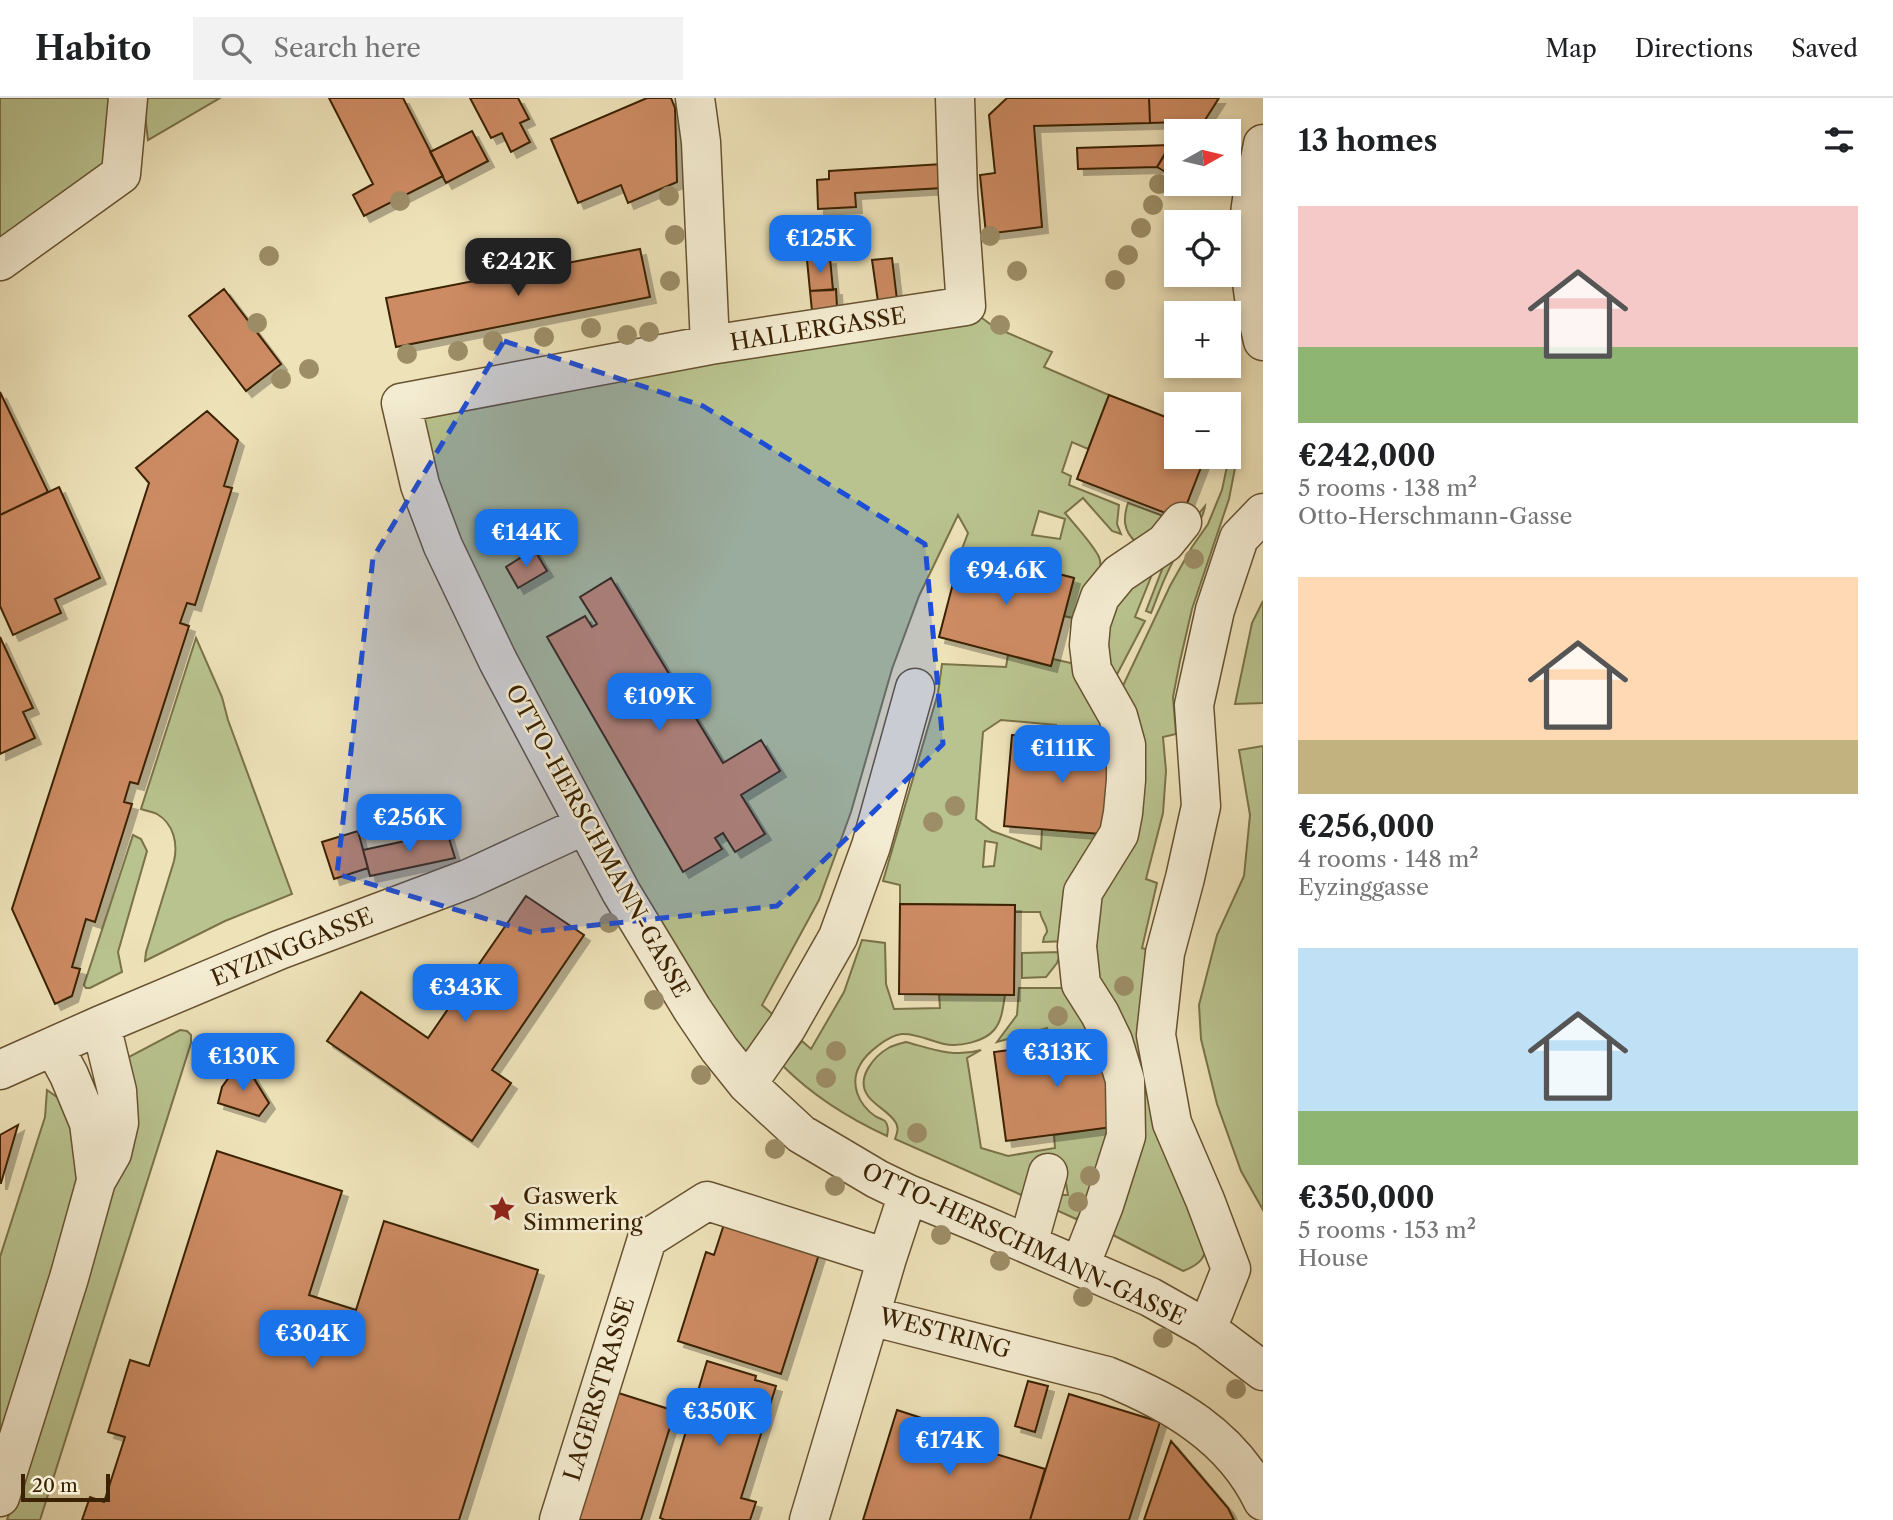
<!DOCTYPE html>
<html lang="en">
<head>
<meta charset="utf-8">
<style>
	body { margin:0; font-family:"Libre Caslon Text",serif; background:#f2f2f2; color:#202124; height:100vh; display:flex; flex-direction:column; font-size:26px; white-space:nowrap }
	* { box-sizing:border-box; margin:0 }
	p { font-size:23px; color:#757577 }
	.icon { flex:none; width:38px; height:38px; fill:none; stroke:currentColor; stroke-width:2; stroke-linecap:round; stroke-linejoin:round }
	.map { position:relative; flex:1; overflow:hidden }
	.side { display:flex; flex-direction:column; background:#fff; width:630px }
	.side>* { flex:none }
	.needle { width:46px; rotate:82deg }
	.buttons { position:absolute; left:1164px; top:21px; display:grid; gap:14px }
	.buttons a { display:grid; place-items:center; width:77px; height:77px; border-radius:0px; background:#fff; box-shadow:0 4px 10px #0003; font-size:35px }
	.scale { position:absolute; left:21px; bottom:18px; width:89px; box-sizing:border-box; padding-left:7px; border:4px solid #3a2202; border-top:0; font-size:19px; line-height:24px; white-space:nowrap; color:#3a2202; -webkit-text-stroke:5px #f4ecd2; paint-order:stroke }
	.price { position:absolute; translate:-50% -60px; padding:0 16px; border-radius:14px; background:#1a73e8; color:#fff; font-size:23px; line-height:46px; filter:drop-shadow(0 2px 4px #0008) }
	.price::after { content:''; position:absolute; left:50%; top:42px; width:21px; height:16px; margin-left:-10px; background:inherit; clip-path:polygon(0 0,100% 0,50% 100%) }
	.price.active { background:#222; color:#fff }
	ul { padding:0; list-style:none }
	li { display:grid; align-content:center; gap:14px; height:371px; padding:0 35px }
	li span { display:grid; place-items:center; height:217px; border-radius:0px; color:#555 }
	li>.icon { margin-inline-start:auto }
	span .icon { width:126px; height:126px; fill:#fffc; stroke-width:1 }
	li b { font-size:30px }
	h2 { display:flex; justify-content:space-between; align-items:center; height:84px; padding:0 35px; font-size:30px }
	header { display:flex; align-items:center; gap:42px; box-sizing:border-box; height:98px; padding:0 35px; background:#fff; border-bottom:2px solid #e0e0e0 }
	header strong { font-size:33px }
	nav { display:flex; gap:38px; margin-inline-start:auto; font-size:24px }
	.search { width:490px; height:63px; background:#f2f2f2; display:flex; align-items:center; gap:18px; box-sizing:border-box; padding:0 24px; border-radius:0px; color:#757577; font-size:26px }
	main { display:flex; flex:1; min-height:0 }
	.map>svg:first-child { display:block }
	.green { fill:#b9c38f; stroke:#7a7248; stroke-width:2; fill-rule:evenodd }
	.building { fill:#cd8b64; stroke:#3a2202; stroke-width:2; filter:url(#shadow) }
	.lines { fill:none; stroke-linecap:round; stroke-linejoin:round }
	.minor-casing { stroke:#675230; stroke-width:41 }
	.minor { stroke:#f4ecd2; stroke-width:38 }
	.tree { fill:#9d8e68 }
	.marked { fill:#1d4ed8; fill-opacity:0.2; stroke:#1d4ed8; stroke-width:5; stroke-dasharray:14 9; stroke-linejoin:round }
	.labels { text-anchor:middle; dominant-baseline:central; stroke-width:5; stroke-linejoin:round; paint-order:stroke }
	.street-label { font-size:23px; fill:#3a2202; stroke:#f4ecd2 }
	.poi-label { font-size:23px; fill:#3a2202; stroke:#f4ecd2; text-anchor:start }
</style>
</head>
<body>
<header>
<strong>Habito</strong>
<div class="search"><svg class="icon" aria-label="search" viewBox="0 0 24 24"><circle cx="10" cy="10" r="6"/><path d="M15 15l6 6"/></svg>Search here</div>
<nav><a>Map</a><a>Directions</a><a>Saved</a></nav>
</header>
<main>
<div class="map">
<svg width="1263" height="1422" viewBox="0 0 1263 1422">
	<defs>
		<filter id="shadow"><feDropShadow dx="6" dy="6" stdDeviation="0" flood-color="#0004"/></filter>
	</defs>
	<rect width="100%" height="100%" fill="#eee2b9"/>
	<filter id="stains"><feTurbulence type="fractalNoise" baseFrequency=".00286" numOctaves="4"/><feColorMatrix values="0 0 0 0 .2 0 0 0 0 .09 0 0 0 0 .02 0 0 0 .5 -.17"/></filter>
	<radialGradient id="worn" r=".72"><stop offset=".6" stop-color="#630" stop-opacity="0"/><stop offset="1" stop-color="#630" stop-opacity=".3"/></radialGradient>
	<!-- green -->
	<path class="green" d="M0 0H128L121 76 0 163Z
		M143 0H220L148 42Z
		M966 208 994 229 1052 254 1044 269 1109 297 1088 351 1072 344 1062 374 1071 378 1069 387 1119 407 1117 426 1121 436 1112 433 1083 400 1065 415C1074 426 1093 446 1099 459 1106 476 1087 506 1081 522L1064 518 1074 480 962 451 968 435 958 417 919 498 892 571 851 714 819 802 762 907 787 929 747 986 585 727 401 305ZM1039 413 1065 421 1060 441 1032 437Z
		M1237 347V360L1229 401 1192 511 1180 563 1173 599 1176 636 1163 639 1166 673 1163 715 1146 781 1157 785 1142 850 1151 853 1210 1141C1204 1160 1202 1166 1183 1173L1113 1137 1100 885 1093 856 1120 594 1170 488 1192 449 1208 426 1222 392 1229 359Z
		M1128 405 1166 419 1149 439 1136 444C1123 433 1123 420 1128 405Z
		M1205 408C1203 425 1186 440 1178 455 1166 473 1159 495 1151 515L1146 513 1170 451Z
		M1157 464 1135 519 1145 523 1113 584 1106 569 1105 525 1113 507Z
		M1263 503V605L1235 606 1252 525Z
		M196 540 222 599 228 622 292 796 225 823 145 863 146 854 174 763C178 746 174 726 157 716 153 714 146 713 141 711Z
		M1008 557 1051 568 1053 561 1084 568 1111 645 1057 641 1056 627 1001 622 983 634 976 721 992 733 1041 751 1042 731 1103 736 1067 843 1043 844 1044 839 1047 834C1047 826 1041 822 1040 814H1015V807L900 806V787L883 783 938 595 942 566 1006 569ZM985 743 997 745 994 768 983 769Z
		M1263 648V1112L1241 1073 1217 1006 1201 941 1199 907 1217 837 1244 778 1250 717 1239 652Z
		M133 737 141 741 147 753 118 854 122 874 90 890H86L84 887Z
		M862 842 885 845 886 886 894 911 940 910 939 896 1005 897C1003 909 1002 923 994 932 984 944 959 949 944 946 930 943 916 935 902 936 889 937 866 955 860 967 849 986 859 1007 875 1018 878 1020 882 1021 885 1023 889 1028 888 1033 887 1038 848 1020 813 998 783 968L802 943 811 951 844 894Z
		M1061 854 1057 865 1046 879 1022 880V855Z
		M1019 890H1075L1100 940 1051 946 1047 930 997 944 1017 917Z
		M180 932 187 933 191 937V945L40 1422H7L127 1033 123 962Z
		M906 944C932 951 954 960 981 952L967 960 981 1050 1008 1058 1055 1050 1054 1037 1117 1028 1092 1107 1076 1121 1054 1111 1060 1097H1068L1062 1062 1031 1066 1026 1099 895 1041C897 1035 899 1031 896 1025 890 1014 875 1008 868 998 855 980 874 958 890 949 895 947 901 945 906 944Z
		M47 992 61 1002 78 1025 79 1084 0 1339V1159L45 1019Z"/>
	<!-- building -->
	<path class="building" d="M329 0H403L443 78 364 118 353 97 373 86Z
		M470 0H518L529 21 520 25 530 44 511 54 502 35 491 40Z
		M647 0H671L675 10 677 84 628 105 621 87 578 105 551 41Z
		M1007 0H1149L1150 25 1034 28 1042 129 986 136 980 77 995 75 989 17Z
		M1149 0H1219L1198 33H1176V38L1172 37 1181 24 1150 25Z
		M472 33 488 63 446 85 430 54Z
		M1176 39V68L1171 77 1157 69Z
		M1170 47 1157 69 1078 71 1077 50Z
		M942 66 943 90 855 95 856 109 818 111 817 82 829 81V73Z
		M640 151 650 199 396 249 386 200Z
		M830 160 833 192 810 193 807 162Z
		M892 160 897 202 878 204 872 162Z
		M224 191 281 266 246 293 189 218Z
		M836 191 837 209 812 213 810 193Z
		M0 294 48 394 0 417Z
		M1109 297 1176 323V359H1205L1181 421 1077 381Z
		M207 313 238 342 224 388 232 390 195 507 187 505 180 525 189 528 138 686 130 684 124 704 132 706 95 824 86 821 72 869 80 871 72 898 55 906 12 811 149 385 136 370Z
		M59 389 100 480 55 501 61 515 13 537 0 508V417Z
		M534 451 547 473 518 490 506 469Z
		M962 451 1074 480 1051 568 939 539Z
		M611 480 723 665 761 642 780 673 741 697 765 736 735 754 723 735 715 740 722 751 683 774 547 539 585 518 592 529 597 526 580 499Z
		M0 539 33 610 23 614 35 640 0 656Z
		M1012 637 1121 646 1113 737 1004 728Z
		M358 733 368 770 334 781 322 744Z
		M447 734 455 760 370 778 363 752Z
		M526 798 584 837 492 972 511 985 472 1043 327 943 361 894 428 940Z
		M900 806 1015 807 1014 897 899 896Z
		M1109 939 1120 1028 1006 1043 994 954Z
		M245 966 269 1005 259 1018 218 1005 222 989 232 975Z
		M18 1027 1 1085H0V1037Z
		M217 1053 342 1093 309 1197 356 1212 384 1123 538 1172 459 1422H82L90 1399 104 1404 125 1339 108 1334 130 1262 149 1268Z
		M726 1120 821 1150 781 1276 678 1243 706 1154 714 1157Z
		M707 1263 756 1278 755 1282 776 1288 741 1400 756 1404 750 1422H665L660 1420Z
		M1028 1283 1048 1288 1035 1334 1015 1328Z
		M609 1292 675 1313 641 1422H569Z
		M1069 1296 1160 1324 1129 1422H1030Z
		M897 1312 989 1342 986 1353 1045 1371 1030 1422H863Z
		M1171 1343 1228 1410 1234 1422H1144Z"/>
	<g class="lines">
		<defs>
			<path id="minor" d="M695 0 701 44 710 247
				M955 0 958 95 966 208 710 247 401 305 420 387 443 448 498 563 621 794 692 911 719 951 747 986 801 1036 877 1081 908 1096 981 1126 1150 1199 1207 1231 1263 1273
				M1263 46C1259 69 1252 93 1250 117 1246 159 1253 202 1263 243
				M0 163 121 76 128 0
				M54 949 69 977 89 1025 96 1081
				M0 972 101 927 279 852 468 781 585 727
				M747 986 787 929 838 839 871 748 915 590
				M1028 1146 1048 1075
				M887 1160 908 1096
				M1080 1168 1104 1107 1126 1038 1125 982 1113 943 1100 916 1081 886 1077 848 1083 794 1119 736 1123 715 1126 682V647L1118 618 1092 572 1089 547 1091 525 1100 499 1119 476 1165 445 1182 424
				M1207 1231 1231 1171 1205 1102 1172 1025 1156 937 1165 855 1185 780 1201 708 1194 607 1215 512 1239 440 1263 415
				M0 1399 69 1180 96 1083 112 1055 119 1025 117 993 101 927
				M559 1422 647 1141 707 1103 887 1160 870 1218 1107 1278C1171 1304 1232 1338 1263 1403
				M809 1422 870 1218"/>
		</defs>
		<!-- minor casing -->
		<use href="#minor" class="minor-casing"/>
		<!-- minor -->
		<use href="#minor" class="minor"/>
	</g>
	<!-- trees -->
	<g class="tree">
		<circle cx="1159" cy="86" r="10"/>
		<circle cx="669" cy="98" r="10"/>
		<circle cx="400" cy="103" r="10"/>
		<circle cx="1153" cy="107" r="10"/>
		<circle cx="1141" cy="130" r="10"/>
		<circle cx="675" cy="137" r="10"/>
		<circle cx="990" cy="138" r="10"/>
		<circle cx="1128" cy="157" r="10"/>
		<circle cx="269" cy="158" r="10"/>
		<circle cx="1017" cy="173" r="10"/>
		<circle cx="1115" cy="182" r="10"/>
		<circle cx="670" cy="183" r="10"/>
		<circle cx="257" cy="225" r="10"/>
		<circle cx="1000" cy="227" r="10"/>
		<circle cx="591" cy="230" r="10"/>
		<circle cx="649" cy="234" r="10"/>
		<circle cx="627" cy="237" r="10"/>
		<circle cx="544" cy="239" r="10"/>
		<circle cx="493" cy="243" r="10"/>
		<circle cx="458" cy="253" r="10"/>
		<circle cx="407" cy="256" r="10"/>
		<circle cx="309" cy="271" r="10"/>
		<circle cx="281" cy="281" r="10"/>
		<circle cx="1194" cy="461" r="10"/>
		<circle cx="955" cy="708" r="10"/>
		<circle cx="933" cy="724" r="10"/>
		<circle cx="609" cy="825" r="10"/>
		<circle cx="1124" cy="888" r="10"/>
		<circle cx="654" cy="902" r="10"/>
		<circle cx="1058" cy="918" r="10"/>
		<circle cx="836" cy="953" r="10"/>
		<circle cx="701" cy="977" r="10"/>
		<circle cx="826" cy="980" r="10"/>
		<circle cx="917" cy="1035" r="10"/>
		<circle cx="775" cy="1051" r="10"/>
		<circle cx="1090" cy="1078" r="10"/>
		<circle cx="835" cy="1088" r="10"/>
		<circle cx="1078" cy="1104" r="10"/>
		<circle cx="941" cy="1137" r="10"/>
		<circle cx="1000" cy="1163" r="10"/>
		<circle cx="1083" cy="1199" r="10"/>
		<circle cx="1163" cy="1240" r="10"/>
		<circle cx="1236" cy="1291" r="10"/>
	</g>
	<!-- marked area -->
	<path class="marked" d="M504 243 703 308 925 446 943 646 777 808 530 834 337 776 373 460Z"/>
	<!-- icons -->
	<defs>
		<symbol id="sight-bare" viewBox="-9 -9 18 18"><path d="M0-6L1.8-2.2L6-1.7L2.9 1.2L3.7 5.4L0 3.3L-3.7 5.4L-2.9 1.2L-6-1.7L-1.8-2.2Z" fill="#8f2418" stroke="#f4ecd2" stroke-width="2.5" paint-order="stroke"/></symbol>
	</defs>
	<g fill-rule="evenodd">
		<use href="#sight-bare" x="483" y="1092" width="38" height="38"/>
	</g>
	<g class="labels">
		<!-- street labels -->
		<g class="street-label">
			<text transform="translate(818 231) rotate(-9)">HALLERGASSE</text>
			<text transform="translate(598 743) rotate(61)">OTTO-HERSCHMANN-GASSE</text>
			<text transform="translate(292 849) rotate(-22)">EYZINGGASSE</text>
			<text transform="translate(1024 1146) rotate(25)">OTTO-HERSCHMANN-GASSE</text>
			<text transform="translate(945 1235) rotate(15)">WESTRING</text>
			<text transform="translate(599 1291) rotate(-73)">LAGERSTRASSE</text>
		</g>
		<!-- poi labels -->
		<g class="poi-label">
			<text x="523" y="1098">Gaswerk<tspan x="523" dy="26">Simmering</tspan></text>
		</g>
	</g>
	<rect width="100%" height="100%" filter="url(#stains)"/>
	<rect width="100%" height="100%" fill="url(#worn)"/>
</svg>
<div class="buttons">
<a><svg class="needle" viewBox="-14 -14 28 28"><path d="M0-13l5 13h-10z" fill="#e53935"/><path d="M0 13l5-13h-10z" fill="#757577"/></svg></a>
<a><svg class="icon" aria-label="locate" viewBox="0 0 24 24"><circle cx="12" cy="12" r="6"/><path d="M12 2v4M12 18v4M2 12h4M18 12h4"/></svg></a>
<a>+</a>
<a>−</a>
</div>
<div class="scale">20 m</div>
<b class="price" style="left:820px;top:177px">€125K</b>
<b class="price active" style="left:518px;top:200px">€242K</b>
<b class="price" style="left:526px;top:471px">€144K</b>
<b class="price" style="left:1006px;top:509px">€94.6K</b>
<b class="price" style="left:659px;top:635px">€109K</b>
<b class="price" style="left:1062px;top:687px">€111K</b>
<b class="price" style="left:409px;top:756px">€256K</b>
<b class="price" style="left:465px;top:926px">€343K</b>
<b class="price" style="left:1057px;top:991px">€313K</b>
<b class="price" style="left:243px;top:995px">€130K</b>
<b class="price" style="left:312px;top:1272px">€304K</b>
<b class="price" style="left:719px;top:1350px">€350K</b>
<b class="price" style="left:949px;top:1379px">€174K</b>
</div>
<section class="side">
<h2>13 homes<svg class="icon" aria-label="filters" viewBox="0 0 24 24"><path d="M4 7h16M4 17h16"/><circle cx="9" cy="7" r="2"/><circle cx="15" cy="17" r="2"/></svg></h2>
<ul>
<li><span style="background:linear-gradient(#f6c9c9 65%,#8fb573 0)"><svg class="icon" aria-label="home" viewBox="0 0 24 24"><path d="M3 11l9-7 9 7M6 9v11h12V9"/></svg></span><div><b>€242,000</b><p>5 rooms · 138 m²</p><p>Otto-Herschmann-Gasse</p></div></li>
<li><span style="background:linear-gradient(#ffd9b3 75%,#c2b280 0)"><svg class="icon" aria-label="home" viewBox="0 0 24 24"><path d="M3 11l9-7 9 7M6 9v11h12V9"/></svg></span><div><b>€256,000</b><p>4 rooms · 148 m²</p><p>Eyzinggasse</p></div></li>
<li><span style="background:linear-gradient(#bfe0f5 75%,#8fb573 0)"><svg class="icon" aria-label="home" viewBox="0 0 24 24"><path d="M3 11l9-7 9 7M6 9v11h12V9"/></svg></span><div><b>€350,000</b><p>5 rooms · 153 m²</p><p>House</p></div></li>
</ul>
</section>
</main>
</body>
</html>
